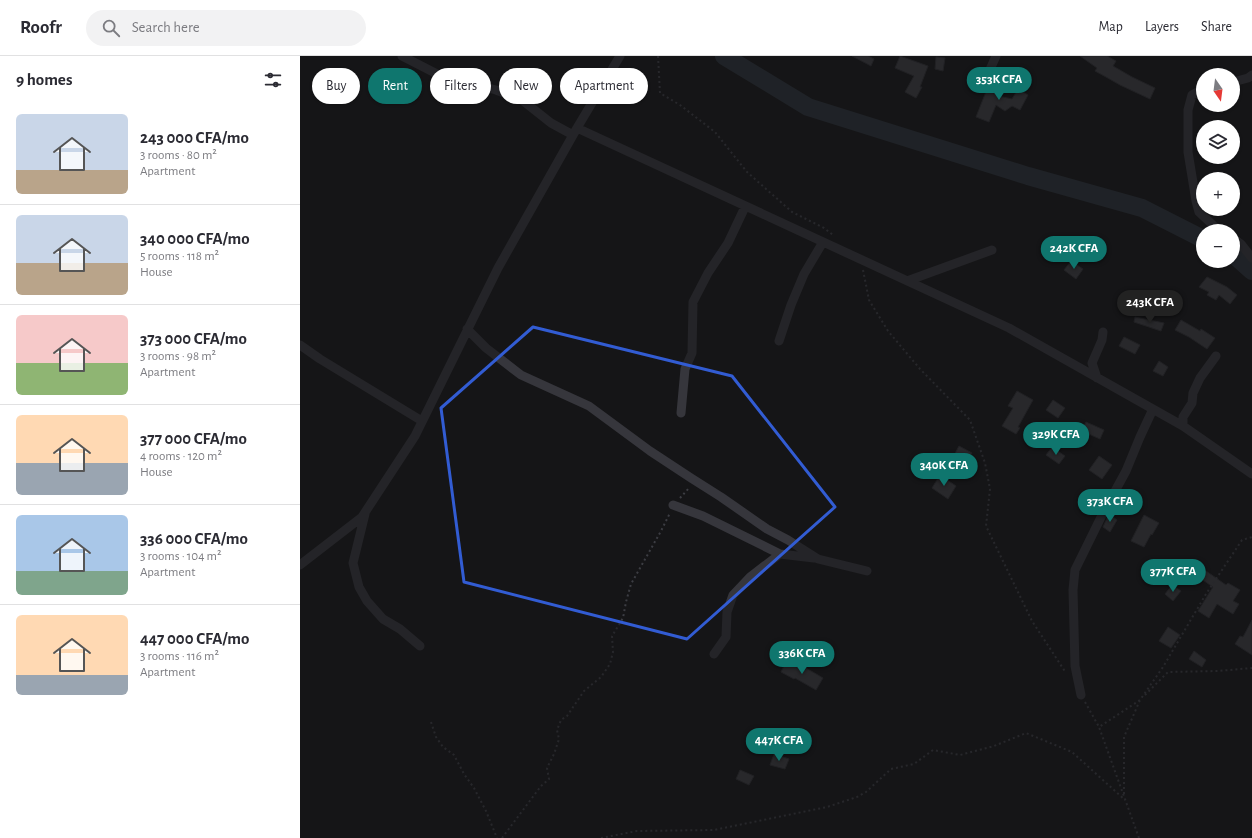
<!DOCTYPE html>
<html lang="en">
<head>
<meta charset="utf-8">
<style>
	body { margin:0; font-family:"Alegreya Sans",sans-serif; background:#f2f2f3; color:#2b2b33; height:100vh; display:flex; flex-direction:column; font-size:15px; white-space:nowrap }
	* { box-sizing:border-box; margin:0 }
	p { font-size:13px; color:#7c7c81 }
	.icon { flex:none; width:22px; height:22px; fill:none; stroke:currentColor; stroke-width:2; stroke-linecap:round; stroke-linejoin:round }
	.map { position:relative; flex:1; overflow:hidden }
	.side { display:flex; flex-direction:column; background:#fff; width:300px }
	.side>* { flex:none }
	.guide { position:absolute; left:12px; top:12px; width:380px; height:36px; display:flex; gap:8px }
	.needle { width:26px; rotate:166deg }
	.controls { position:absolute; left:896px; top:12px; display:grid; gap:8px }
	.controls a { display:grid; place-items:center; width:44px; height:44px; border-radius:50%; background:#fff; box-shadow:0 1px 3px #0004; font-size:20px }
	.price { position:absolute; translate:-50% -34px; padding:0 9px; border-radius:14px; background:#0f766e; color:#fff; font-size:13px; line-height:26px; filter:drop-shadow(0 1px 2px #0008) }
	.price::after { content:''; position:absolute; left:50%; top:24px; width:12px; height:9px; margin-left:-6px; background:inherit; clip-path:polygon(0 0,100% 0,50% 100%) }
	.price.selected { background:#222; color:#fff }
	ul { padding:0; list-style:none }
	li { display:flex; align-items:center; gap:12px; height:100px; padding:0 16px }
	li+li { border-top:1px solid #e1e1e2 }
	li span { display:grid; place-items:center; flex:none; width:112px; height:80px; border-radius:6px; color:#555 }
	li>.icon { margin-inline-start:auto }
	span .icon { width:48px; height:48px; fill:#fffc; stroke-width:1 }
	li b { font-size:17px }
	h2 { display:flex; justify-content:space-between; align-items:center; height:48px; padding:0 16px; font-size:17px }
	.pill { padding:0 14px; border-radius:18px; background:#fff; box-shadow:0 1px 3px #0004; font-size:14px; line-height:36px }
	.pill.selected { background:#0f766e; color:#fff }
	header { display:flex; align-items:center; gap:24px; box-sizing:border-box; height:56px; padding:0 20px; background:#fff; border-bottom:1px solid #e1e1e2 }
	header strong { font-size:19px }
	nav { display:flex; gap:22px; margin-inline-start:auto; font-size:14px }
	.search { width:280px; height:36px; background:#f2f2f3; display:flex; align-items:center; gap:10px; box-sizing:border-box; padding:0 14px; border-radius:22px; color:#7c7c81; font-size:15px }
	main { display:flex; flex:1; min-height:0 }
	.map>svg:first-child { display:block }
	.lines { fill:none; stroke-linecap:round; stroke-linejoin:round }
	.river { stroke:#2b323a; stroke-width:18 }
	.building { fill:#3f3f44; stroke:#2f2f33 }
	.path { stroke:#3c3d43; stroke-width:2; stroke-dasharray:2 3; stroke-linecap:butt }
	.street { stroke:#36363c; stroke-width:9 }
	.marked { fill:none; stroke:#325cd3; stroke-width:3; stroke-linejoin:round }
</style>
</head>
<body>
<header>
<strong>Roofr</strong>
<div class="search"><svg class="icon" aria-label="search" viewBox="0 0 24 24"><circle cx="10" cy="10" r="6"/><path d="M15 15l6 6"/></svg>Search here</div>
<nav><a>Map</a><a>Layers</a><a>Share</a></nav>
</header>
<main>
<section class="side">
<h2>9 homes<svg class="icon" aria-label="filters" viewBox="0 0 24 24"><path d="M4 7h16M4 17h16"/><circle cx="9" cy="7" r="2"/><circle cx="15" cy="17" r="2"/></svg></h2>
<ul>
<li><span style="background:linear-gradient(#c9d6e8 70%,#b9a48a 0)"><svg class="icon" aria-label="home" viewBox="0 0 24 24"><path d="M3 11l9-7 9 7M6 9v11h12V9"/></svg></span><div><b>243 000 CFA/mo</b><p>3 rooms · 80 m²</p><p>Apartment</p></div></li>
<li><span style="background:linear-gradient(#c9d6e8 60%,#b9a48a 0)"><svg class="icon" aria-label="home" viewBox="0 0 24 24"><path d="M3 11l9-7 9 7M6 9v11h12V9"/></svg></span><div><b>340 000 CFA/mo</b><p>5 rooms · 118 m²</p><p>House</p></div></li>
<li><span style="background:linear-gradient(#f6c9c9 60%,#8fb573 0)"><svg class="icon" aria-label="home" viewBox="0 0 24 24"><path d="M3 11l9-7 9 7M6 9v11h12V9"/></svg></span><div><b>373 000 CFA/mo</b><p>3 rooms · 98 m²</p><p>Apartment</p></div></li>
<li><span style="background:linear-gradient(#ffd9b3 60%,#9aa5b1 0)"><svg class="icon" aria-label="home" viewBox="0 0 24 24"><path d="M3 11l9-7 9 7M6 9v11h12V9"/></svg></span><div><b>377 000 CFA/mo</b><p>4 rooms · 120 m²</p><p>House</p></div></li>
<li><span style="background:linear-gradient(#a9c7e8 70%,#7fa58c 0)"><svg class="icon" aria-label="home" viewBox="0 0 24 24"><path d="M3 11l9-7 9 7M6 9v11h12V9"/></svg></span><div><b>336 000 CFA/mo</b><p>3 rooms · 104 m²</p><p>Apartment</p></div></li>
<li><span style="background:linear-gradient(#ffd9b3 75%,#9aa5b1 0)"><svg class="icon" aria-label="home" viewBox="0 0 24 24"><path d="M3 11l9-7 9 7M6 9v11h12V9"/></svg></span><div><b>447 000 CFA/mo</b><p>3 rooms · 116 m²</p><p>Apartment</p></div></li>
</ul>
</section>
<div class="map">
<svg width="952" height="782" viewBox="0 0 952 782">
	<rect width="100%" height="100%" fill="#151517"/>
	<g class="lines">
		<!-- river -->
		<path class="river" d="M424 0 508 51 728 120 842 152 903 183
			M933 198 952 215"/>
	</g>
	<!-- building -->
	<path class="building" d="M552 0H568L574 3 571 10Z
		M600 0 628 10 620 31H622L616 42 605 36 614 20 595 12Z
		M780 0H807L816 5 813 10 832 21 855 32 850 43 820 29 806 21 795 15 797 12Z
		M636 1 645 2 643 15 635 13Z
		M691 23 701 31 698 40 712 43 718 33 728 39 720 54 712 50 705 55 696 49 689 66 676 61Z
		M771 205 783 213 776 223 764 214Z
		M907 221 927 231 937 239 930 248 919 239 916 244 907 239 909 236 899 231Z
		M835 261 864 267 861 275 834 266Z
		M881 264 900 275 901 273 915 282 907 293 889 281 875 274Z
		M824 281 840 289 835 298 819 290Z
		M859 305 868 311 863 320 853 315Z
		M717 335 733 344 718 371 720 372 716 378 702 370 713 352 708 350Z
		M753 344 765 352 758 362 746 354Z
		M786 366 804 374 800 383 782 375Z
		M740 377 751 384 745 391 735 384Z
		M659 390 672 397 664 412 651 405Z
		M752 391 765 400 759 408 746 399Z
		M799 400 812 409 802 423 789 414Z
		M640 419 656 430 648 443 632 432Z
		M809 458 817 464 810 476 803 471Z
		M844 459 859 467 852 479 851 478 844 491 831 485Z
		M899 510 926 529 928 527 940 534 933 545 939 548 933 558 917 548 909 562 898 555 913 531 894 518Z
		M872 529 881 535 873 545 865 538Z
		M952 564V599L935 588 940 580 943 581Z
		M868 571 880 579 871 592 859 585Z
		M894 595 906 604 902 611 889 603Z
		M487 604 505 614 506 612 523 622 516 634 495 622 494 623 481 616Z
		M474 698 489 703 485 713 470 709Z
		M440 714 454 720 449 729 436 723Z"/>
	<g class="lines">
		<!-- path -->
		<path class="path" d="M358 0 360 37 380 49 415 76 447 116 492 156 524 172 533 179
			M563 214 569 244 588 275 620 313 670 364 685 407 690 433 686 470 732 565 766 617
			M380 442 389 432
			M845 639 868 616 918 615 952 612
			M785 646 799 671
			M131 666 136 681 143 691 154 699 164 718 174 732 186 755 197 782
			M824 738V681L840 644
			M202 782 241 730 249 723 247 712 254 698 259 683 257 674 261 664 267 660 284 635 301 621 310 608 313 596 312 580 323 562 326 546 331 528 361 475 370 457
			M301 782 337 775 414 774 527 751 557 741 566 736 591 713 614 708 633 694 660 699 694 690 726 677 772 696 825 744
			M839 782 799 671 840 644 863 611 906 538 942 484 952 481"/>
		<!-- street -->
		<path class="street" d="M102 0 139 19 196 34 222 44 251 67 273 79
			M320 0 277 72 709 272 883 370 952 418
			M688 18 696 0
			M933 26 948 22 952 19
			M903 33 892 39 888 54V96L896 145 899 156 915 171 922 175
			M933 182 941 188 952 202
			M607 225 692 194
			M167 273 186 292 221 319 289 350 350 395 391 422 421 441 467 473 488 484 518 503 567 515
			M479 285 491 249 504 218 523 186
			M0 289 20 303 122 365
			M797 322 792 307 802 284 803 276
			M381 357 385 313 392 297 393 246 408 217 428 187 445 151
			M883 370V361L892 347 893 337 900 322 916 300
			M373 449 403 460 480 498 514 502
			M65 458 53 507 59 531 67 545 83 563 100 573 120 590
			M0 509 62 461 115 380 198 212 277 72
			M414 598 426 581 427 556 433 539 450 521 480 498
			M781 639 775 610 773 534 775 514 806 451 814 437 826 415 840 381 853 353"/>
	</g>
	<!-- marked area -->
	<path d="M0 0H952V782H0ZM233 271 432 320 535 451 387 583 164 526 141 352Z" fill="#151517" fill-opacity=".55" fill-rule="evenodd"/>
	<path class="marked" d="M233 271 432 320 535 451 387 583 164 526 141 352Z"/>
</svg>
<div class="controls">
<a><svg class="needle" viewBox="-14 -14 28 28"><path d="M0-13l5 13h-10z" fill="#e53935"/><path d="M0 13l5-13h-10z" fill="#7c7c81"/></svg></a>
<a><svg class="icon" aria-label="layers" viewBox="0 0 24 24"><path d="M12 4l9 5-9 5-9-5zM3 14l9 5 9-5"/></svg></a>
<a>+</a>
<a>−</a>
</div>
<b class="price" style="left:699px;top:45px">353K CFA</b>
<b class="price" style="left:774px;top:214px">242K CFA</b>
<b class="price selected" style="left:850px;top:268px">243K CFA</b>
<b class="price" style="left:756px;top:400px">329K CFA</b>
<b class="price" style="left:644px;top:431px">340K CFA</b>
<b class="price" style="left:810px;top:467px">373K CFA</b>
<b class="price" style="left:873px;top:537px">377K CFA</b>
<b class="price" style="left:502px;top:619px">336K CFA</b>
<b class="price" style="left:479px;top:706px">447K CFA</b>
<div class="guide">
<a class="pill">Buy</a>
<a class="pill selected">Rent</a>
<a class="pill">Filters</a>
<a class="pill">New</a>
<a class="pill">Apartment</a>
</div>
</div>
</main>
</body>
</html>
